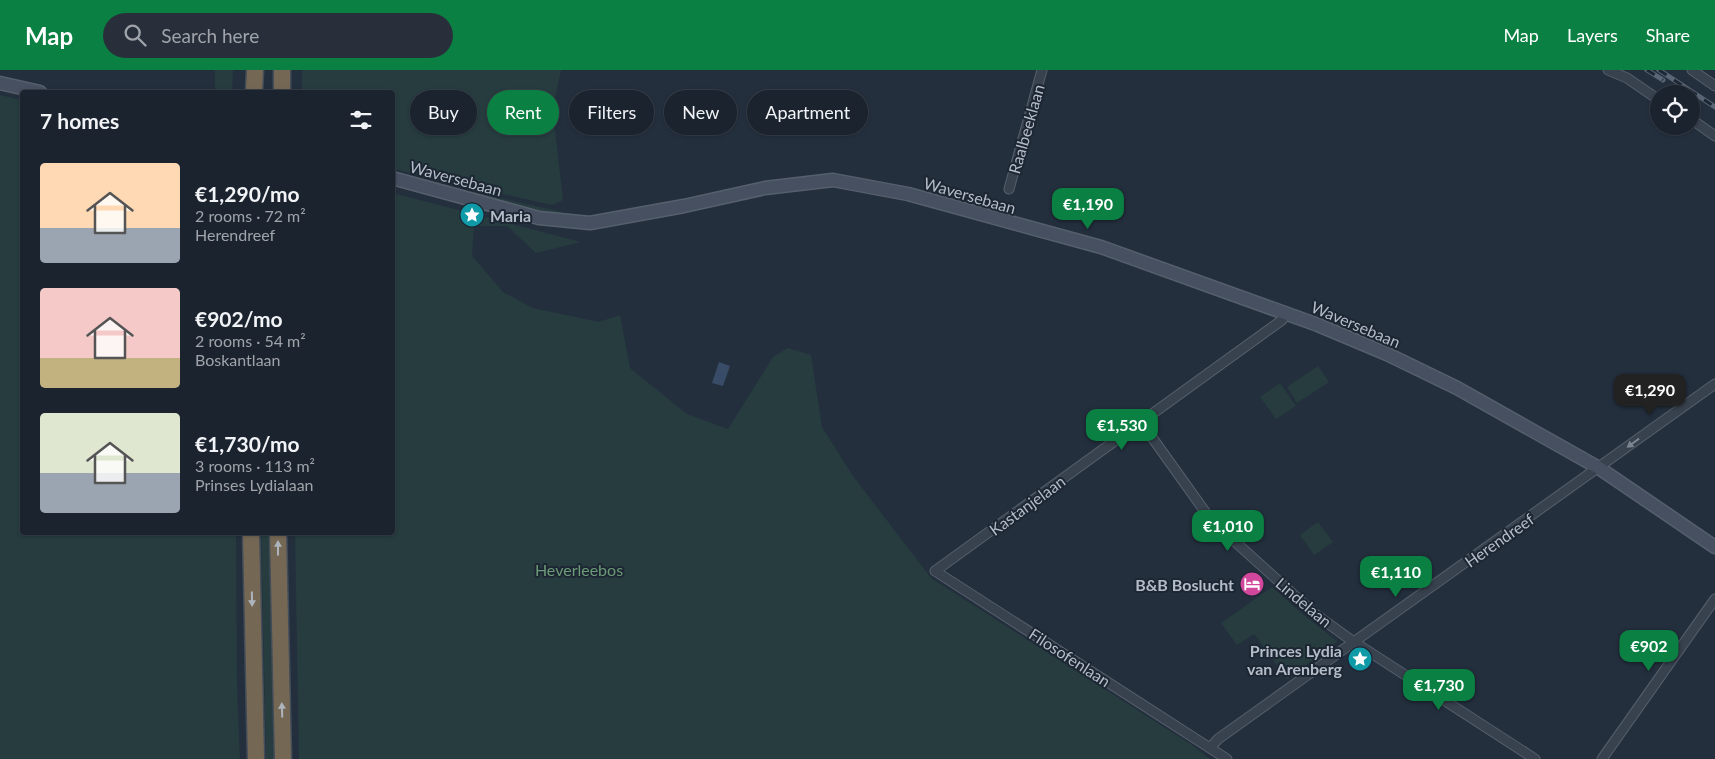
<!DOCTYPE html>
<html lang="en">
<head>
<meta charset="utf-8">
<style>
	body { margin:0; font-family:Lato,sans-serif; background:#282f3a; color:#f1f3f6; height:100vh; display:flex; flex-direction:column; font-size:19px; white-space:nowrap }
	* { box-sizing:border-box; margin:0 }
	p { font-size:16px; color:#a0a4aa }
	.icon { flex:none; width:28px; height:28px; fill:none; stroke:currentColor; stroke-width:2; stroke-linecap:round; stroke-linejoin:round }
	.map { position:relative; flex:1; overflow:hidden }
	.drawer { position:absolute; left:20px; top:20px; width:375px; height:445px; display:flex; flex-direction:column; background:#1b232e; border-radius:5px; box-shadow:0 1px 4px #0004,0 0 0 1px #39404a }
	.drawer>* { flex:none }
	.guide { position:absolute; left:410px; top:20px; width:475px; height:45px; display:flex; gap:10px }
	.controls { position:absolute; left:1650px; top:15px; display:grid; gap:10px }
	.controls a { display:grid; place-items:center; width:50px; height:50px; border-radius:50%; background:#1b232e; box-shadow:0 1px 4px #0004,0 0 0 1px #39404a; font-size:25px }
	.price { position:absolute; translate:-50% -42px; padding:0 11px; border-radius:10px; background:#0b8043; color:#fff; font-size:16px; line-height:32px; filter:drop-shadow(0 1px 2px #0008) }
	.price::after { content:''; position:absolute; left:50%; top:30px; width:15px; height:11px; margin-left:-8px; background:inherit; clip-path:polygon(0 0,100% 0,50% 100%) }
	.price.current { background:#222; color:#fff }
	ul { padding:0; list-style:none }
	li { display:flex; align-items:center; gap:15px; height:125px; padding:0 20px }
	li span { display:grid; place-items:center; flex:none; width:140px; height:100px; border-radius:5px; color:#555 }
	li>.icon { margin-inline-start:auto }
	span .icon { width:60px; height:60px; fill:#fffc; stroke-width:1 }
	li b { font-size:21px }
	h2 { display:flex; justify-content:space-between; align-items:center; height:60px; padding:0 20px; font-size:21px }
	.pill { padding:0 18px; border-radius:22px; background:#1b232e; box-shadow:0 1px 4px #0004,0 0 0 1px #39404a; font-size:18px; line-height:45px }
	.pill.current { background:#0b8043; color:#fff }
	header { display:flex; align-items:center; gap:30px; box-sizing:border-box; height:70px; padding:0 25px; background:#0b8043; color:#fff }
	header strong { font-size:24px }
	nav { display:flex; gap:28px; margin-inline-start:auto; font-size:18px }
	.search { width:350px; height:45px; background:#282f3a; display:flex; align-items:center; gap:12px; box-sizing:border-box; padding:0 18px; border-radius:28px; color:#a0a4aa; font-size:19px }
	.map>svg:first-child { display:block }
	.green { fill:#263c3f }
	.water { fill:#394c67 }
	.lines { fill:none; stroke-linecap:round; stroke-linejoin:round }
	.street-casing { stroke:#565f6c; stroke-width:11 }
	.secondary-casing { stroke:#565f6c; stroke-width:15 }
	.highway-casing { stroke:#434c59; stroke-width:19 }
	.street { stroke:#38414e; stroke-width:9 }
	.secondary { stroke:#465061; stroke-width:12 }
	.highway { stroke:#746855; stroke-width:16 }
	.rail-casing { stroke:#5a6575; stroke-width:5 }
	.rail { stroke:#1d2633; stroke-width:3; stroke-dasharray:9; stroke-linecap:butt }
	.oneway { fill:#7c8592 }
	.oneway2 { fill:#aeb4bd }
	.labels { text-anchor:middle; dominant-baseline:central; stroke-width:4; stroke-linejoin:round; paint-order:stroke }
	.street-label { font-size:16px; fill:#b4bcc9; stroke:#1d2633 }
	.poi-label { font-size:16px; font-weight:bold; fill:#b4bcc9; stroke:#1d2633; text-anchor:end }
	.park-label { font-size:16px; fill:#6b9a76; stroke:#1d2633 }
</style>
</head>
<body>
<header>
<strong>Map</strong>
<div class="search"><svg class="icon" aria-label="search" viewBox="0 0 24 24"><circle cx="10" cy="10" r="6"/><path d="M15 15l6 6"/></svg>Search here</div>
<nav><a>Map</a><a>Layers</a><a>Share</a></nav>
</header>
<div class="map">
<svg width="1715" height="689" viewBox="0 0 1715 689">
	<rect width="100%" height="100%" fill="#242f3e"/>
	<!-- green -->
	<path class="green" d="M215 0H233L232 22H215Z
		M302 0H561L555 28V60L563 130 552 135 393 99 392 22H302Z
		M0 25 22 30V462L236 463 237 618 240 689H0Z
		M464 120 562 142 560 147 529 141Z
		M393 123 581 172 536 183 507 156H474L472 186 503 222 533 238 599 252 620 245 630 298 687 344 728 359 773 287 788 278 811 285 822 357 853 406 931 508 1192 675 1210 689H299L295 463 392 462Z
		M1318 296 1329 312 1297 333 1287 317Z
		M1280 313 1296 336 1276 349 1260 327Z
		M1318 452 1333 472 1314 485 1300 465Z
		M261 463H269L274 689H266Z
		M1272 517 1305 546 1337 571 1334 575 1287 609 1254 564 1237 575 1221 553Z"/>
	<!-- water -->
	<path class="water" d="M719 292 730 296 723 316 712 313Z"/>
	<g class="lines">
		<defs>
			<path id="street" d="M1608 0 1627 8 1659 30
				M1692 0 1715 16
				M1691 49 1715 66
				M1009 119 1042 0
				M1141 352 1211 450 1315 544 1351 570 1535 689
				M1210 678 1218 669 1715 314
				M1227 689 935 501 1282 250 1287 243
				M1602 689 1715 529"/>
			<path id="secondary" d="M0 13 40 22
				M392 108 539 148 590 153 684 136 765 118 833 110 908 124 1101 177 1318 255 1387 284 1457 318 1599 398 1715 477"/>
			<path id="highway" d="M254 22 255 0
				M282 22V0
				M251 462 256 689
				M278 462 283 689"/>
		</defs>
		<!-- street casing -->
		<use href="#street" class="street-casing"/>
		<!-- secondary casing -->
		<use href="#secondary" class="secondary-casing"/>
		<!-- highway casing -->
		<use href="#highway" class="highway-casing"/>
		<!-- street -->
		<use href="#street" class="street"/>
		<!-- secondary -->
		<use href="#secondary" class="secondary"/>
		<!-- highway -->
		<use href="#highway" class="highway"/>
		<defs>
			<path id="rail" d="M1647 0 1663 10
				M1659 0 1715 37"/>
		</defs>
		<!-- rail casing -->
		<use href="#rail" class="rail-casing"/>
		<!-- rail -->
		<use href="#rail" class="rail"/>
	</g>
	<!-- one-way arrows -->
	<defs><path id="oneway-solid" d="M-6-.8H1V-3.2L6.5 0L1 3.2V.8H-6Z" transform="scale(1.25)"/></defs>
	<use class="oneway" href="#oneway-solid" transform="translate(1633 373) rotate(144)"/>
	<g class="oneway2">
		<use href="#oneway-solid" transform="translate(278 478) rotate(-90)"/>
		<use href="#oneway-solid" transform="translate(252 529) rotate(89)"/>
		<use href="#oneway-solid" transform="translate(282 640) rotate(-92)"/>
	</g>
	<!-- icons -->
	<defs>
		<symbol id="sight-disc" viewBox="-11 -11 22 22"><circle r="9.5" fill="#0f9aa8" stroke="#1d2633"/><path d="M0-6L1.8-2.2L6-1.7L2.9 1.2L3.7 5.4L0 3.3L-3.7 5.4L-2.9 1.2L-6-1.7L-1.8-2.2Z" fill="#fff"/></symbol>
		<symbol id="hotel-disc" viewBox="-11 -11 22 22"><circle r="9.5" fill="#d1479c" stroke="#1d2633"/><path d="M-6-4.5h1.5V1H6V5H4.5V3h-9V5H-6ZM-4 0a1.8 1.8 0 1 1 3.6 0ZM.5 0V-2.5h3Q6-2.5 6 0Z" fill="#fff"/></symbol>
	</defs>
	<g fill-rule="evenodd">
		<use href="#sight-disc" x="458" y="131" width="28" height="28"/>
		<use href="#hotel-disc" x="1238" y="500" width="28" height="28"/>
		<use href="#sight-disc" x="1346" y="575" width="28" height="28"/>
	</g>
	<g class="labels">
		<!-- street labels -->
		<g class="street-label">
			<text transform="translate(1026 59) rotate(-74)">Raalbeeklaan</text>
			<text transform="translate(456 108) rotate(15)">Waversebaan</text>
			<text transform="translate(970 125) rotate(16)">Waversebaan</text>
			<text transform="translate(1356 254) rotate(23)">Waversebaan</text>
			<text transform="translate(1027 435) rotate(-36)">Kastanjelaan</text>
			<text transform="translate(1499 470) rotate(-35)">Herendreef</text>
			<text transform="translate(1304 532) rotate(40)">Lindelaan</text>
			<text transform="translate(1070 587) rotate(33)">Filosofenlaan</text>
		</g>
		<!-- poi labels -->
		<g class="poi-label">
			<text x="490" y="145" text-anchor="start">Maria</text>
			<text x="1234" y="514">B&amp;B Boslucht</text>
			<text x="1342" y="580">Princes Lydia<tspan x="1342" dy="18">van Arenberg</tspan></text>
		</g>
		<!-- park labels -->
		<g class="park-label">
			<text x="579" y="499">Heverleebos</text>
		</g>
	</g>
</svg>
<div class="controls">
<a><svg class="icon" aria-label="locate" viewBox="0 0 24 24"><circle cx="12" cy="12" r="6"/><path d="M12 2v4M12 18v4M2 12h4M18 12h4"/></svg></a>
</div>
<b class="price" style="left:1088px;top:160px">€1,190</b>
<b class="price current" style="left:1650px;top:346px">€1,290</b>
<b class="price" style="left:1122px;top:381px">€1,530</b>
<b class="price" style="left:1228px;top:482px">€1,010</b>
<b class="price" style="left:1396px;top:528px">€1,110</b>
<b class="price" style="left:1649px;top:602px">€902</b>
<b class="price" style="left:1439px;top:641px">€1,730</b>
<div class="guide">
<a class="pill">Buy</a>
<a class="pill current">Rent</a>
<a class="pill">Filters</a>
<a class="pill">New</a>
<a class="pill">Apartment</a>
</div>
<section class="drawer">
<h2>7 homes<svg class="icon" aria-label="filters" viewBox="0 0 24 24"><path d="M4 7h16M4 17h16"/><circle cx="9" cy="7" r="2"/><circle cx="15" cy="17" r="2"/></svg></h2>
<ul>
<li><span style="background:linear-gradient(#ffd9b3 65%,#9aa5b1 0)"><svg class="icon" aria-label="home" viewBox="0 0 24 24"><path d="M3 11l9-7 9 7M6 9v11h12V9"/></svg></span><div><b>€1,290/mo</b><p>2 rooms · 72 m²</p><p>Herendreef</p></div></li>
<li><span style="background:linear-gradient(#f6c9c9 70%,#c2b280 0)"><svg class="icon" aria-label="home" viewBox="0 0 24 24"><path d="M3 11l9-7 9 7M6 9v11h12V9"/></svg></span><div><b>€902/mo</b><p>2 rooms · 54 m²</p><p>Boskantlaan</p></div></li>
<li><span style="background:linear-gradient(#dfe7d0 60%,#9aa5b1 0)"><svg class="icon" aria-label="home" viewBox="0 0 24 24"><path d="M3 11l9-7 9 7M6 9v11h12V9"/></svg></span><div><b>€1,730/mo</b><p>3 rooms · 113 m²</p><p>Prinses Lydialaan</p></div></li>
</ul>
</section>
</div>
</body>
</html>
